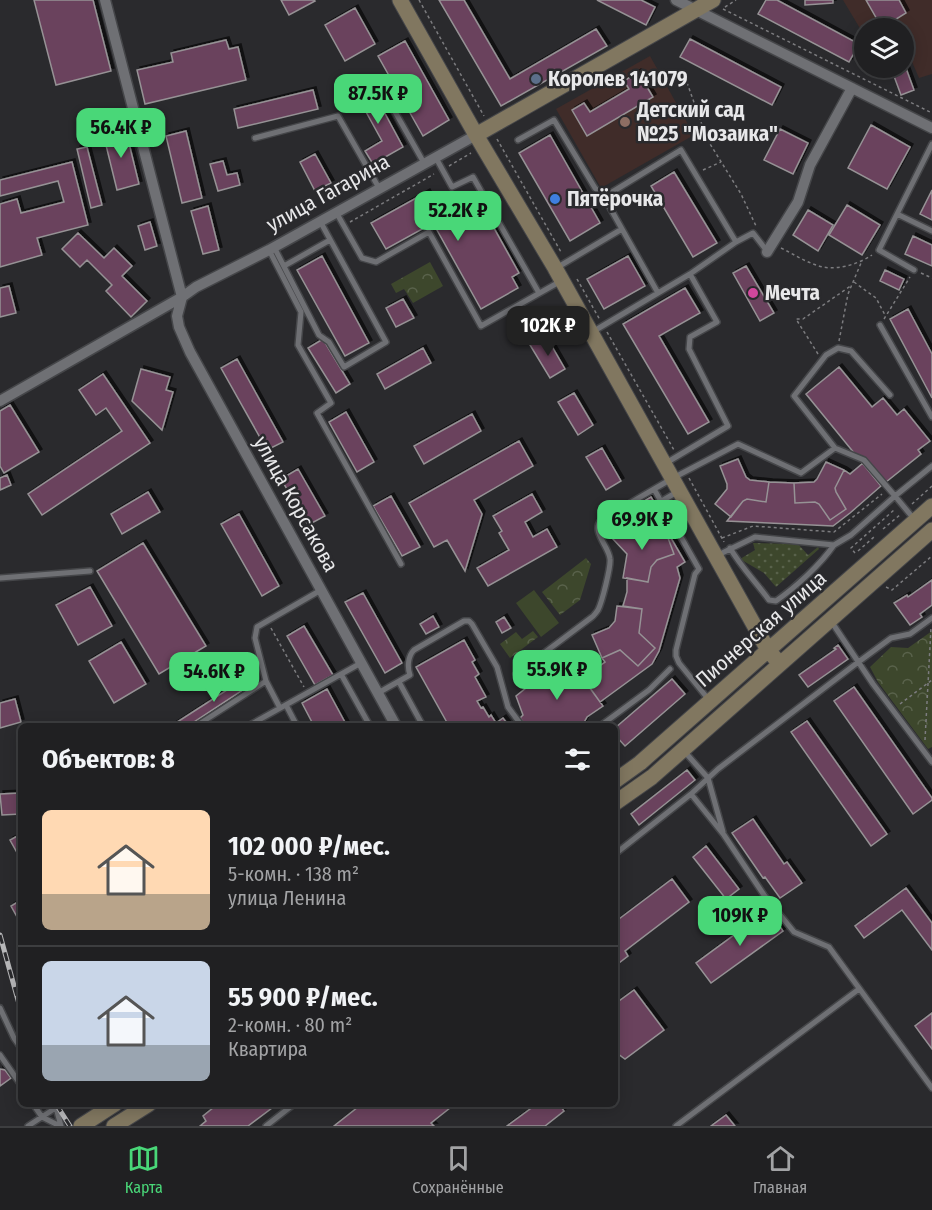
<!DOCTYPE html>
<html lang="ru">
<head>
<meta charset="utf-8">
<style>
	body { margin:0; font-family:"Fira Sans Condensed",sans-serif; background:#2d2d2f; color:#f1f3f6; height:100vh; display:flex; flex-direction:column; font-size:22px; white-space:nowrap }
	* { box-sizing:border-box; margin:0 }
	p { font-size:20px; color:#a2a3a5 }
	.icon { flex:none; width:33px; height:33px; fill:none; stroke:currentColor; stroke-width:2; stroke-linecap:round; stroke-linejoin:round }
	.map { position:relative; flex:1; overflow:hidden }
	.sheet { position:absolute; left:18px; top:723px; width:600px; height:384px; display:flex; flex-direction:column; background:#202022; border-radius:9px; box-shadow:0 3px 15px #0003,0 0 0 2px #3d3e40 }
	.sheet>* { flex:none }
	.fabs { position:absolute; left:854px; top:18px; display:grid; gap:12px }
	.fabs a { display:grid; place-items:center; width:60px; height:60px; border-radius:50%; background:#202022; box-shadow:0 3px 15px #0003,0 0 0 2px #3d3e40; font-size:30px }
	.price { position:absolute; translate:-50% -51px; padding:0 14px; border-radius:12px; background:#49d778; color:#111; font-size:20px; line-height:39px; filter:drop-shadow(0 2px 3px #0008) }
	.price::after { content:''; position:absolute; left:50%; top:36px; width:18px; height:14px; margin-left:-9px; background:inherit; clip-path:polygon(0 0,100% 0,50% 100%) }
	.price.selected { background:#222; color:#fff }
	ul { padding:0; list-style:none }
	li { display:flex; align-items:center; gap:18px; height:150px; padding:0 24px }
	li+li { border-top:2px solid #3d3e40 }
	li span { display:grid; place-items:center; flex:none; width:168px; height:120px; border-radius:9px; color:#555 }
	li>.icon { margin-inline-start:auto }
	span .icon { width:72px; height:72px; fill:#fffc; stroke-width:1 }
	li b { font-size:26px }
	h2 { display:flex; justify-content:space-between; align-items:center; height:72px; padding:0 24px; font-size:26px }
	.tabs { display:flex; justify-content:space-around; align-items:center; height:84px; border-top:2px solid #3d3e40; background:#202022; font-size:16px; color:#a2a3a5 }
	.tabs a { display:grid; justify-items:center; gap:3px }
	.tabs .selected { color:#49d778 }
	.map>svg:first-child { display:block }
	.education { fill:#402c29 }
	.grass { fill:url(#grass-dots) }
	.park { fill:url(#park-crowns) }
	.garden { fill:#3d472c }
	.building { fill:#6a425d; stroke:#969295; stroke-width:1.5; filter:url(#shadow) }
	.lines { fill:none; stroke-linecap:round; stroke-linejoin:round }
	.lane-casing { stroke:#454649; stroke-width:8 }
	.street-casing { stroke:#454649; stroke-width:13 }
	.secondary-casing { stroke:#454649; stroke-width:17 }
	.path { stroke:#7c7c7f; stroke-width:1.5; stroke-dasharray:3 3; stroke-linecap:butt }
	.lane { stroke:#6f7074; stroke-width:5 }
	.street { stroke:#6f7074; stroke-width:10 }
	.secondary { stroke:#817760; stroke-width:15 }
	.rail-casing { stroke:#b8b8ba; stroke-width:5 }
	.rail { stroke:#2a2a2d; stroke-width:3; stroke-dasharray:9; stroke-linecap:butt }
	.service-dot { fill:#5c6f8a; stroke:#2a2a2d; stroke-width:2 }
	.education-dot { fill:#8d6e63; stroke:#2a2a2d; stroke-width:2 }
	.shop-dot { fill:#3f7fe0; stroke:#2a2a2d; stroke-width:2 }
	.hotel-dot { fill:#d1479c; stroke:#2a2a2d; stroke-width:2 }
	.labels { text-anchor:middle; dominant-baseline:central; stroke-width:5; stroke-linejoin:round; paint-order:stroke }
	.poi-label { font-size:21px; font-weight:bold; fill:#e8e8ea; stroke:#2a2a2d; text-anchor:start }
	.street-label { font-size:21px; fill:#e8e8ea; stroke:#2a2a2d }
</style>
</head>
<body>
<div class="map">
<svg width="932" height="1126" viewBox="0 0 932 1126">
	<defs>
		<pattern id="grass-dots" width="8" height="8" patternUnits="userSpaceOnUse" patternTransform="scale(1.5)"><rect width="8" height="8" fill="#3d472c"/><path d="M2 2h.1M6 6h.1" fill="none" stroke="#59624b" stroke-width="1.8" stroke-linecap="round"/></pattern>
		<pattern id="park-crowns" width="20" height="18" patternUnits="userSpaceOnUse" patternTransform="scale(1.5)"><rect width="20" height="18" fill="#3d472c"/><path d="M2 6a3 3 0 1 1 6 0M12 15a3 3 0 1 1 6 0" fill="none" stroke="#59624b"/></pattern>
		<filter id="shadow"><feDropShadow dx="3" dy="-3" stdDeviation="0" flood-color="#0009"/></filter>
	</defs>
	<rect width="100%" height="100%" fill="#2a2a2d"/>
	<!-- education -->
	<path class="education" d="M843 0H932V74L919 78 903 41V28H864V35Z
		M650 56 694 135 601 188 556 109Z"/>
	<!-- grass -->
	<path class="grass" d="M753 543 798 544 808 555 818 547 819 549 776 587 764 573 740 559 755 550Z"/>
	<!-- park -->
	<path class="park" d="M430 262 443 286 413 303 404 289 396 293 391 284Z
		M586 558 591 564 580 600 560 615 542 592Z
		M533 631 538 637 510 658 500 644 516 632 522 639Z
		M932 631V747L928 749 878 682 870 667 891 647 908 648Z"/>
	<!-- garden -->
	<path class="garden" d="M534 590 559 623 541 637 516 603Z"/>
	<!-- building -->
	<path class="building" d="M34 0H93L111 71 56 85Z
		M281 0H314L315 1 289 15Z
		M439 0H464L510 79 596 29 607 46 501 106Z
		M597 0H641L655 7 646 25Z
		M766 0H777L859 44 849 62 758 14Z
		M805 0H833V3L805 5Z
		M866 0H899L906 13 882 28Z
		M355 8 375 44 345 61 325 25Z
		M690 39 781 87 772 105 680 57Z
		M226 40 229 49 238 47 246 80 145 104 137 70 173 62 171 53Z
		M405 41 449 120 423 136 378 56Z
		M903 60 914 90 901 95 891 68H903Z
		M638 72 653 97 587 136 572 110 584 103 590 112 629 89 624 81Z
		M368 82 403 147 373 164 365 151 382 141 354 90Z
		M313 90 318 109 238 128 234 109Z
		M871 125 910 147 887 189 848 168Z
		M125 127 139 184 117 190 103 133Z
		M780 129 808 143 793 174 764 160Z
		M186 131 202 198 182 203 166 136Z
		M550 135 600 223 570 241 519 153Z
		M87 147 102 205 91 208 77 149Z
		M315 154 331 183 315 191 300 162Z
		M223 161 227 175 237 173 240 185 218 191 210 164Z
		M72 162 88 225 37 238 42 255 0 267V204L17 199 21 213 64 202 58 181 0 196V180Z
		M674 172 717 243 693 257 651 186Z
		M932 190V220L920 214Z
		M427 192 432 201 453 198 457 204 475 194 519 273 512 277 518 288 481 309 433 223 386 249 371 223Z
		M847 205 880 225 862 255 829 235Z
		M208 206 219 250 203 254 191 211Z
		M808 210 833 225 818 251 793 235Z
		M150 222 157 246 145 250 138 226Z
		M78 233 104 258 114 248 132 266 122 276 147 301 131 317 106 291 112 285 87 260 80 267 62 249Z
		M913 236 932 245V266L905 254Z
		M322 256 369 343 345 356 297 270Z
		M628 256 645 286 604 309 587 279Z
		M746 266 774 313 760 321 733 273Z
		M885 270 904 279 899 290 880 281Z
		M9 286 16 313 0 317V288Z
		M685 288 700 313 659 336 709 422 688 434 623 324Z
		M403 299 414 318 396 327 386 308Z
		M908 309 932 354V398L890 319Z
		M546 336 565 369 550 378 530 345Z
		M323 339 350 384 336 393 308 348Z
		M423 348 431 363 385 389 377 374Z
		M237 359 283 442 267 450 221 368Z
		M839 367 872 407 883 398 897 415 904 409 930 441 918 450 921 454 881 486 806 394Z
		M141 369 170 377 166 390 173 392 162 430 132 401Z
		M103 374 150 443 42 515 28 494 122 431 106 408 96 415 79 390Z
		M574 393 593 425 578 435 558 402Z
		M10 405 39 452 4 473 0 466V411Z
		M346 412 374 462 357 472 329 422Z
		M472 414 481 431 424 464 414 446Z
		M519 441 533 466 474 500 482 514 465 571 447 540 434 547 409 503Z
		M602 448 621 481 606 490 586 457Z
		M738 459 746 477 750 480 769 482 766 502 747 499 743 501 731 517 715 504 727 489V484L720 466Z
		M826 462 844 470 835 488 836 492 846 509 830 520 819 504 815 502 795 503 794 483 814 482 817 479Z
		M863 463 881 486 850 513 833 526 727 521 743 501 747 499 766 502 769 482 794 483 795 503 815 502 819 504 830 520 846 509 836 492 835 488 844 470 850 474Z
		M298 469 325 516 308 525 281 479Z
		M7 475 11 485 0 490V478Z
		M148 492 160 512 122 534 111 514Z
		M532 494 542 512 525 522 533 537 547 529 557 547 488 586 477 568 509 550 499 533 502 531 493 516Z
		M391 496 420 547 402 556 373 506Z
		M651 497 660 512 657 514 685 562 677 567 680 578 659 651 652 664 600 702 583 678 605 662 602 658 620 650 638 666 655 648 639 633 642 609 623 606 627 592V578L648 582 651 567 657 560 674 554 665 530 647 537 630 521 617 533 610 521Z
		M239 514 279 586 262 596 221 524Z
		M630 521 647 537 665 530 674 554 657 560 651 567 648 582 623 578 627 554 612 538Z
		M143 543 206 646 159 674 97 571Z
		M932 580V605L920 614 922 617 910 625 894 603 907 595 908 597Z
		M90 587 112 626 78 645 56 605Z
		M363 593 402 663 385 673 345 602Z
		M617 606 642 609 639 633 655 648 638 666 620 650 602 658 592 635 609 628 615 621Z
		M433 616 439 627 426 634 420 624Z
		M504 617 511 628 502 633 496 622Z
		M304 626 333 675 315 685 287 636Z
		M464 640 475 660 472 662 479 674 475 677 486 697 477 701 481 708 483 707 489 717 491 715 496 723 503 718 509 726H449L416 667Z
		M121 642 146 684 114 703 89 661Z
		M838 645 848 659 808 687 799 675 836 649 834 648Z
		M554 667 568 676 571 674 578 684 584 680 603 706 587 717 582 726H526L520 718 523 715 516 696 526 688 524 684 539 673 542 677Z
		M247 677 252 684 188 726H171Z
		M672 679 685 694 625 746 615 735V728Z
		M854 687 932 798V800L913 814 834 701Z
		M327 689 347 726H314L302 703Z
		M15 699 21 722 0 728V703Z
		M807 721 887 834 871 846 791 732Z
		M687 770 695 780 639 825 631 814Z
		M21 793V814L2 815 0 794Z
		M753 819 784 864 787 862 802 883 780 898 765 877 763 878 732 833Z
		M21 834V857L20 858 10 840Z
		M706 846 739 889 726 899 693 857Z
		M672 879 689 902 625 951 628 956 615 966V922Z
		M906 888 932 923V950L902 910 864 938 855 926Z
		M21 900V924L11 906Z
		M768 910 783 931 711 983 696 963Z
		M634 990 664 1030 625 1059 618 1054 615 1056V1004Z
		M932 1013V1049L915 1026Z
		M0 1069 5 1070 11 1078 0 1086Z
		M218 1104H270L272 1108 248 1126H200L206 1121 203 1116Z
		M362 1104H455L431 1123 434 1126H334Z
		M537 1104H559L564 1111 545 1126H507Z
		M726 1115 735 1126H711Z"/>
	<g class="lines">
		<defs>
			<path id="lane" d="M377 80 424 163
				M255 138 338 116 379 188
				M518 140 554 120 595 188 604 197
				M436 158 452 187 473 177 539 293
				M336 212 362 258 376 262 429 232 481 326 561 281
				M897 214 932 231
				M622 229 658 293
				M274 247 319 335 329 342 344 367 386 342 320 221
				M269 250 301 312 298 345 331 403 317 413 401 564
				M284 266 330 240
				M558 267 622 229 604 197 681 150 736 242
				M914 270 879 250 932 144
				M690 274 736 242 753 233 767 251
				M880 325 932 417
				M594 331 690 274 717 322 690 337 689 349 728 426 666 463
				M654 489 699 569 695 574 676 650V656L679 663 709 700
				M655 505 677 492
				M914 519 895 496 932 466
				M730 548C741 567 756 582 769 600L776 601C796 587 820 565 834 545
				M716 556 755 537 834 545 851 535 895 496 864 460 835 448 794 396 826 355 838 348 851 351 890 395
				M0 578 90 571
				M831 621 873 684 932 762
				M341 674 370 726
				M516 674 592 617C593 617 598 610 598 610 602 602 611 567 610 559 609 546 591 532 601 520L673 478 738 444 801 473 835 448
				M266 681 280 708
				M399 682 423 726
				M378 693 410 675C407 667 408 656 414 650L464 621H469L472 624 497 667 508 707 522 726
				M286 705 297 726
				M196 726 266 681 255 638 257 627 321 590
				M248 726 361 663
				M600 726 649 690 670 669
				M684 751 708 778 723 832
				M691 794 724 835 764 895 794 932 829 947 932 1088
				M615 854 691 794 718 769 853 666 891 638 910 634 932 618
				M0 1008 14 1038 21 1048
				M0 1055 21 1085
				M33 1104 42 1117 60 1126
				M55 1104 61 1126
				M28 1126 57 1107
				M266 1126 294 1104
				M676 1126 859 989"/>
			<path id="street" d="M105 0 182 297 177 316 179 327 190 352 396 726
				M676 0 932 128
				M767 252 798 202 810 165 852 88
				M0 401 182 297 196 287 269 250 476 135"/>
			<path id="secondary" d="M400 0 476 135 555 268 768 650 780 664
				M476 135 713 0
				M615 781 640 763 932 506
				M615 803 652 777 932 530
				M81 1126 115 1104
				M114 1126 149 1104"/>
		</defs>
		<!-- lane casing -->
		<use href="#lane" class="lane-casing"/>
		<!-- street casing -->
		<use href="#street" class="street-casing"/>
		<!-- secondary casing -->
		<use href="#secondary" class="secondary-casing"/>
		<!-- path -->
		<path class="path" d="M419 0 484 116
			M725 7 736 0
			M723 9 932 113
			M685 77 707 139 741 194 756 226
			M497 139 561 252
			M449 166 471 153
			M703 170 721 162
			M350 222 434 174
			M781 248C793 254 804 261 816 265 833 272 857 265 872 255
			M921 273 932 278
			M577 279 600 320
			M854 282 876 298 885 315
			M884 319 910 277
			M607 332 674 450
			M839 341 848 294 861 263
			M818 354 796 319H803L852 285
			M689 478 724 542
			M912 504 932 486
			M883 529 901 514
			M722 538 753 526 834 532 882 494
			M858 551 874 537
			M855 553 851 548 894 510
			M886 587 892 590 932 556
			M271 628 304 687
			M900 704 932 680
			M925 740 931 628
			M63 1107H71L75 1104"/>
		<!-- lane -->
		<use href="#lane" class="lane"/>
		<!-- street -->
		<use href="#street" class="street"/>
		<!-- secondary -->
		<use href="#secondary" class="secondary"/>
		<defs>
			<path id="rail" d="M0 935 21 1011
				M56 1104 70 1126"/>
		</defs>
		<!-- rail casing -->
		<use href="#rail" class="rail-casing"/>
		<!-- rail -->
		<use href="#rail" class="rail"/>
	</g>
	<!-- markers -->
	<circle class="service-dot" cx="536" cy="79" r="6"/>
	<circle class="education-dot" cx="625" cy="122" r="6"/>
	<circle class="shop-dot" cx="555" cy="199" r="6"/>
	<circle class="hotel-dot" cx="753" cy="293" r="6"/>
	<g class="labels">
		<!-- poi labels -->
		<g class="poi-label">
			<text x="548" y="79">Королев 141079</text>
			<text x="637" y="110">Детский сад<tspan x="637" dy="24">№25 "Мозаика"</tspan></text>
			<text x="567" y="199">Пятёрочка</text>
			<text x="765" y="293">Мечта</text>
		</g>
		<!-- street labels -->
		<g class="street-label">
			<text transform="translate(328 193) rotate(-29)">улица Гагарина</text>
			<text transform="translate(296 504) rotate(61)">улица Корсакова</text>
			<text transform="translate(761 629) rotate(-41)">Пионерская улица</text>
		</g>
	</g>
</svg>
<div class="fabs">
<a><svg class="icon" aria-label="layers" viewBox="0 0 24 24"><path d="M12 4l9 5-9 5-9-5zM3 14l9 5 9-5"/></svg></a>
</div>
<b class="price" style="left:378px;top:125px">87.5K ₽</b>
<b class="price" style="left:121px;top:159px">56.4K ₽</b>
<b class="price" style="left:458px;top:242px">52.2K ₽</b>
<b class="price selected" style="left:548px;top:357px">102K ₽</b>
<b class="price" style="left:642px;top:551px">69.9K ₽</b>
<b class="price" style="left:557px;top:701px">55.9K ₽</b>
<b class="price" style="left:214px;top:703px">54.6K ₽</b>
<b class="price" style="left:740px;top:947px">109K ₽</b>
<section class="sheet">
<h2>Объектов: 8<svg class="icon" aria-label="filters" viewBox="0 0 24 24"><path d="M4 7h16M4 17h16"/><circle cx="9" cy="7" r="2"/><circle cx="15" cy="17" r="2"/></svg></h2>
<ul>
<li><span style="background:linear-gradient(#ffd9b3 70%,#b9a48a 0)"><svg class="icon" aria-label="home" viewBox="0 0 24 24"><path d="M3 11l9-7 9 7M6 9v11h12V9"/></svg></span><div><b>102 000 ₽/мес.</b><p>5-комн. · 138 m²</p><p>улица Ленина</p></div></li>
<li><span style="background:linear-gradient(#c9d6e8 70%,#9aa5b1 0)"><svg class="icon" aria-label="home" viewBox="0 0 24 24"><path d="M3 11l9-7 9 7M6 9v11h12V9"/></svg></span><div><b>55 900 ₽/мес.</b><p>2-комн. · 80 m²</p><p>Квартира</p></div></li>
</ul>
</section>
</div>
<nav class="tabs">
<a class="selected"><svg class="icon" aria-label="map" viewBox="0 0 24 24"><path d="M3 6l6-2 6 2 6-2v14l-6 2-6-2-6 2zM9 4v14M15 6v14"/></svg>Карта</a>
<a><svg class="icon" aria-label="saved" viewBox="0 0 24 24"><path d="M7 4h10v16l-5-4-5 4z"/></svg>Сохранённые</a>
<a><svg class="icon" aria-label="home" viewBox="0 0 24 24"><path d="M3 11l9-7 9 7M6 9v11h12V9"/></svg>Главная</a>
</nav>
</body>
</html>
